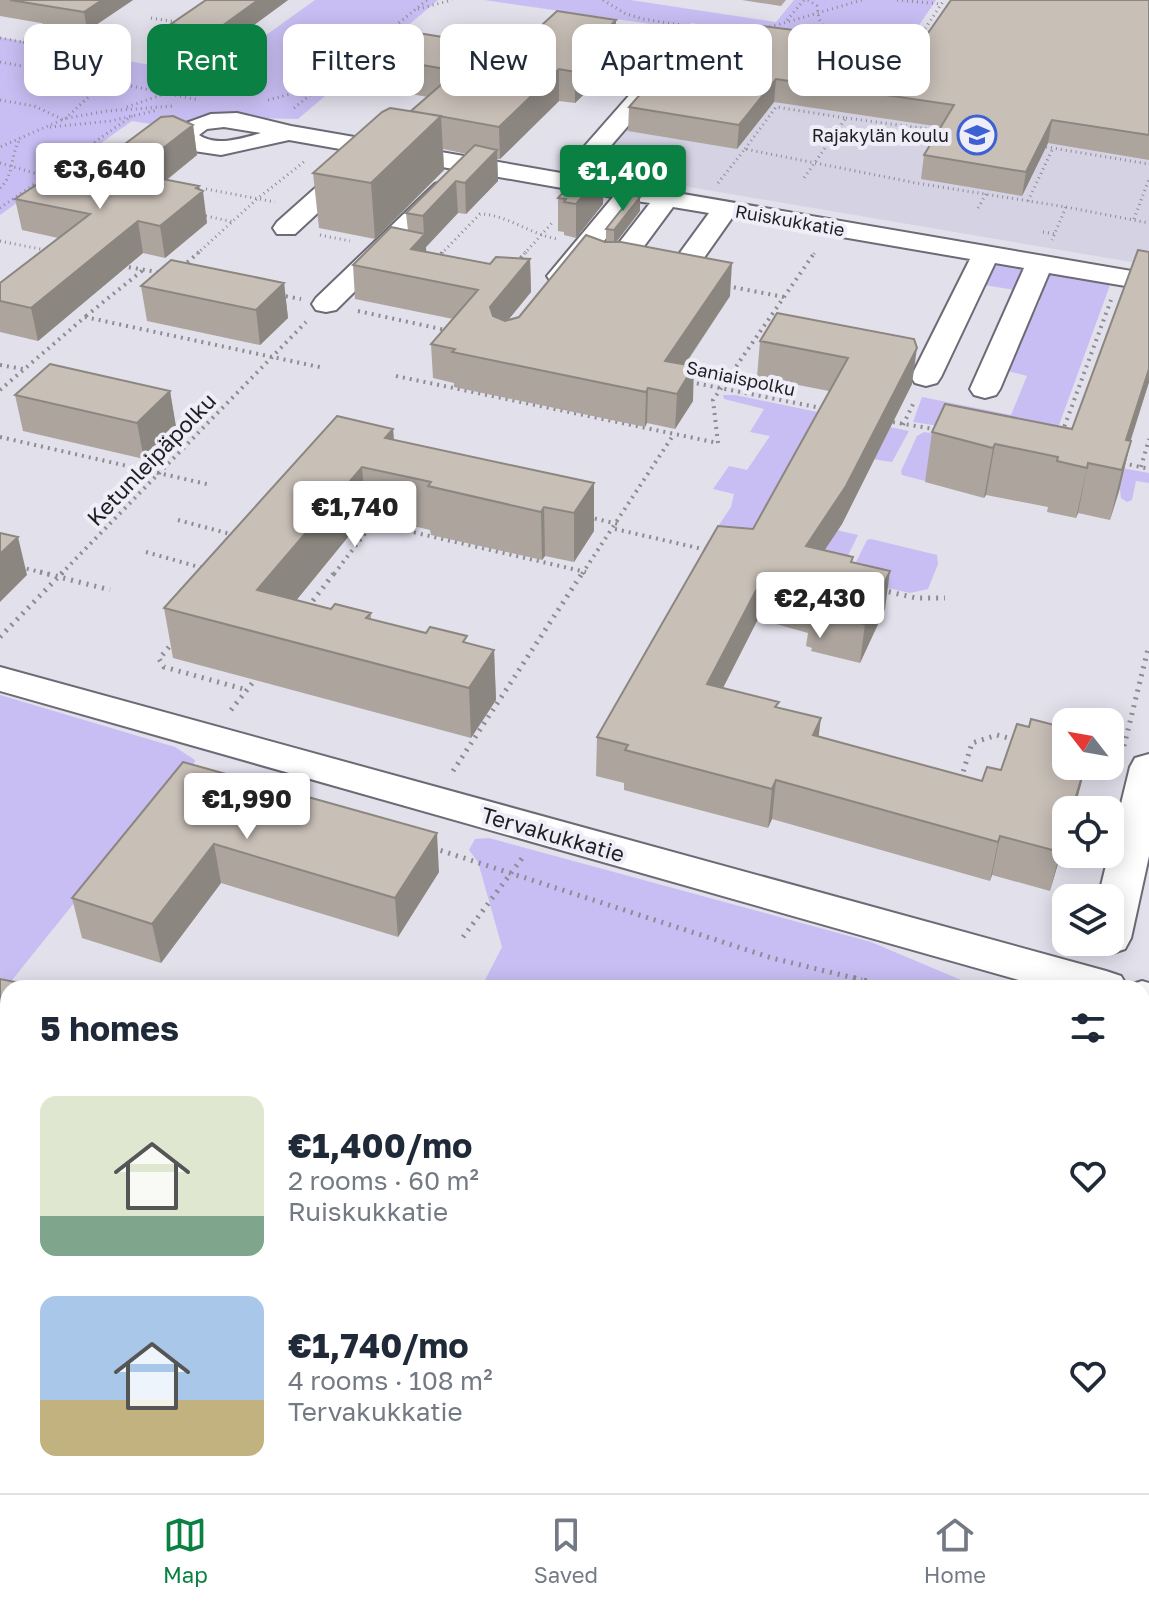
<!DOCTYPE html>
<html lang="en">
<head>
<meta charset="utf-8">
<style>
	body { margin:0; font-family:"Golos Text",sans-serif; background:#f6f6f7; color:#1f2937; height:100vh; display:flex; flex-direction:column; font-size:30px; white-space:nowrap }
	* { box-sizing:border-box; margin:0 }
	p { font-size:26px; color:#747a83 }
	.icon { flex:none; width:44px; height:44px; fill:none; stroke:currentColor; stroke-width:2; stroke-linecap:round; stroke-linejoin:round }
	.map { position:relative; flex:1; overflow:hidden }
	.drawer { position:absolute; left:0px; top:980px; width:1150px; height:514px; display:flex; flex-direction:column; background:#fff; border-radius:24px 24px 0 0; box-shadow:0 4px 20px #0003 }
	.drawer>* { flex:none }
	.hud { position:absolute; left:24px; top:24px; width:1102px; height:72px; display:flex; gap:16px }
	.needle { width:52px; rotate:301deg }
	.tools { position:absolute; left:1052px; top:708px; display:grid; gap:16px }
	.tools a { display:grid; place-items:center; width:72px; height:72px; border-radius:16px; background:#fff; box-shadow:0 4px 20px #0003; font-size:40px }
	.price { position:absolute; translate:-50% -68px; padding:0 18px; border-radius:8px; background:#fff; color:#222; font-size:26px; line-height:52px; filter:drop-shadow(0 2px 4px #0008) }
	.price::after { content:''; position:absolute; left:50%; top:48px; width:24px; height:18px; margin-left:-12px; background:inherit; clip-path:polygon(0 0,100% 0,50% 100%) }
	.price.on { background:#0b8043; color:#fff }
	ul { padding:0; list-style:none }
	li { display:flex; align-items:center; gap:24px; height:200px; padding:0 40px }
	li span { display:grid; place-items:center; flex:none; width:224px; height:160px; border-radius:16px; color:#555 }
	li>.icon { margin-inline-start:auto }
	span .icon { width:96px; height:96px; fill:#fffc; stroke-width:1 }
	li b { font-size:34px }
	h2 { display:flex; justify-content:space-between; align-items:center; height:96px; padding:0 40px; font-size:34px }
	.pill { padding:0 28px; border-radius:16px; background:#fff; box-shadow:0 4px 20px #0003; font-size:28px; line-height:72px }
	.pill.on { background:#0b8043; color:#fff }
	.dock { display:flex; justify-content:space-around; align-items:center; height:112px; border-top:2px solid #e0e1e3; background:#fff; font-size:22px; color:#747a83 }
	.dock a { display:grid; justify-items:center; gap:4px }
	.dock .on { color:#0b8043 }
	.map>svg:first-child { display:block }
	.built { fill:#d5d2e4 }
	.green { fill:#c9bef3 }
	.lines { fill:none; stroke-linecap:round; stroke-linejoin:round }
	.minor-casing { stroke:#6c6a74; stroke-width:4 }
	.path-far3 { stroke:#8d8c93; stroke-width:3; stroke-dasharray:1 4; stroke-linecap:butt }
	.path-far2 { stroke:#8d8c93; stroke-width:4; stroke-dasharray:2 5; stroke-linecap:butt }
	.path-far1 { stroke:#8d8c93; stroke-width:5; stroke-dasharray:2 6; stroke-linecap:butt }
	.path { stroke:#8d8c93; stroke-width:6; stroke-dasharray:3 8; stroke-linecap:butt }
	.minor { fill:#fff; fill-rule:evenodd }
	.wall { fill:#aca49d }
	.shaded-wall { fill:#8c8680 }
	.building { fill:#c8bfb7; stroke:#8c8680; stroke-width:2 }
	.labels { text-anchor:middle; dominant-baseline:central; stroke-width:8; stroke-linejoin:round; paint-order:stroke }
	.far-poi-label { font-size:18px; fill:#1f1f22; stroke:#efedf8; text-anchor:end }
	.far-street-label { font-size:18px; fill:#1f1f22; stroke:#efedf8 }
	.street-label { font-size:22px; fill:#1f1f22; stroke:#efedf8 }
</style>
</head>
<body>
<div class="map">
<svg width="1149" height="1493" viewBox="0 0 1149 1493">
	<rect width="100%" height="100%" fill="#e2e0eb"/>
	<!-- built -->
	<path class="built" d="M685 29 1149 99V265L589 170 684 62 659 57Z"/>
	<!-- green -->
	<path class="green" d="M315 0H438L298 119 204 117 177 128 132 121 0 215V37L209 76Z
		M484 0H630L776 22 794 0H936L909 40 1149 75V91L691 23 685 29Z
		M989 261 1026 268 1021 291 978 284Z
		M1050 272 1110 285 1055 436 1042 442 913 422 922 397 1011 415 1027 376 1008 371 1009 366 1040 301 1037 294 1045 275Z
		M723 395H735L909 431 892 462 872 459 832 529 858 535 841 570 829 576 705 546 731 507 734 494 713 489 729 466 747 470 770 436 750 432 764 409 724 399Z
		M924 432 1149 473V483L1136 481 1132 500 1127 502 1121 498 1120 490 937 453 925 481 902 475 901 471 917 436Z
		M871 539 937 555 938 564 928 589 910 593 857 581 853 568 867 540Z
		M0 695 175 747 195 760 188 784 173 780 0 995Z
		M489 838 871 942 980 988H481L502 947 478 862 469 850 475 839Z
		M0 1382 8 1384V1486H47L49 1490 60 1493H0Z"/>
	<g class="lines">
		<defs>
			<path id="minor" d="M663 64 671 66 674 71 671 76 584 177 1149 274V290L1049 273 1000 389 996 395 985 398 974 395 970 389 1024 268 995 263 941 377 937 383 926 386 915 383 911 377 970 259 732 218 687 282 677 284 667 282 663 276 709 213 673 207 625 272H605L601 266 650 203 636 201 571 282 561 284 551 282 547 276 613 197 289 140 221 155 187 150 174 138 178 126 211 114 237 113 291 126 561 173 655 66ZM224 127 261 133C243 138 216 147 199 135L207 129Z
				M358 162 367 165 371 170 349 184 295 234H277L273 228 277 222 331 174Z
				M444 181 453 184 457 189 453 194 336 310 326 312 316 310 312 304 316 298 435 184Z
				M0 667 1106 971 1121 976 1127 986 1142 981 1149 983V1017L1142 1015V988H1047L0 691Z
				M1149 754V856L1131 938 1125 949 1110 954 1095 949 1091 942H1110V898H1098L1130 767 1135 758Z
				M502 1486H556L554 1493H500Z
				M986 1486H1040L1039 1493H985Z"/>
		</defs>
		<!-- minor casing -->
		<use href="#minor" class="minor-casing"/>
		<!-- path-far3 -->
		<path class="path-far3" d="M603 0 626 14 643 19 752 36
			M808 0 817 6 819 19 833 41
			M897 0 941 4
			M418 9 452 0
			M151 18 177 22
			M48 20 22 42 71 50 60 72
			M787 20 804 0
			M740 32 777 25 862 0
			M0 38 22 42
			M923 48V32L944 0
			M0 62 78 76 93 82 96 90 66 118 0 147
			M87 77 199 100
			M0 100 34 106 62 119 107 111 175 106
			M268 100 321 86
			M127 107 167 93
			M294 108 427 0
			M846 118 944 131
			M50 127 111 121 158 110
			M1046 147 1149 164
			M745 149 776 107 846 118 804 178
			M0 163 45 176
			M718 183 745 149 916 183 1066 207 1052 240
			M0 188C16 173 9 155 21 138
			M206 189 275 202
			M1028 201 1053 148
			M1066 207 1149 223
			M0 208 132 116
			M978 208 986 194
			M201 215 234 222
			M1134 219 1149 179
			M1043 232 1055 234
			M320 235 350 241
			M0 241 50 251
			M197 254 257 199 305 161
			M441 254 480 214C505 214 530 234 557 239
			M524 254 553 222
			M814 254 816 251"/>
		<!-- path-far2 -->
		<path class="path-far2" d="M440 260 442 252
			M516 263 526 252
			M122 266 163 273
			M182 267 199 252
			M727 286 784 297
			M279 295 301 299
			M358 311 450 331
			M86 316 143 270
			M0 365 23 369
			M396 376 718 443 713 400 815 252
			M690 382 826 409
			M0 390 85 317 324 368
			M886 421 940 430
			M903 425 915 400
			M1062 433 1111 300
			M0 437 211 485
			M1123 463 1149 469
			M1141 467 1149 439
			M588 517 618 524
			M178 520 234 535
			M373 523 586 572
			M615 529 707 550
			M146 552 206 569
			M20 567 48 574
			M61 574 306 322
			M334 574 380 514
			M582 574 674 434"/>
		<!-- path-far1 -->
		<path class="path-far1" d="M40 572 110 590
			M881 590 916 598H945
			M308 607 335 572
			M0 637 63 572
			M174 641 159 659 164 667 247 690
			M231 710 258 676
			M1124 746 1149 645
			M453 771 583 572
			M961 779 972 743 997 735 1015 740
			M433 848 772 958 862 980
			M463 937 523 857"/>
		<!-- path -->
		<path class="path" d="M853 978 895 988
			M0 1072 8 1073
			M0 1412H8
			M1142 1446 1149 1448"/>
		<!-- minor -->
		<use href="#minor" class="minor"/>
	</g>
	<!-- wall -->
	<path class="wall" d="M0 0H133L87 31 0 16Z
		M206 0H288L217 52 174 45 171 24Z
		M742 0H786L781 6Z
		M1149 0V160L1048 143 1022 196 921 179 924 155 941 127 774 102 737 149 628 131 629 107 740 43 919 46Z
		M616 20 615 51 613 53V66L575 103 559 101 500 159H497L498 181 466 214 458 213 426 247V252L490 264 530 259 531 292 508 320 519 317 606 242V229L640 197V211L616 242 730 296 685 365 693 401 675 429 647 423 645 427 454 387V383L433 378 431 344 453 319 355 299 353 265 408 231 406 213 467 154 443 149 444 170 375 239 319 228 313 173 411 111 428 97 376 88 374 57 516 49Z
		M193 125 197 155 167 180 199 186 207 223 165 258 143 253 38 341 0 332V283L58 238 22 230 15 199 74 182Z
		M558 198 603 204 576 238 564 235V232L558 231Z
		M1149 252V382L1131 440 1119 491 1110 520 1078 513 1076 518 1047 512 1048 507 986 495 984 498 925 482 932 432 1072 429Z
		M284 283 288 318 260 345 147 321 141 286Z
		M777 313 912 384 842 524 824 551 852 562 885 609 860 663 811 651 812 648 806 646 808 633 758 619 723 688 778 708 819 737 982 781 1001 770 1086 766 1074 810H1066V836L1050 891 992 875 990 881 772 819 768 828 624 790V783L596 776 597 737 753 529 829 391 757 377 760 341Z
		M170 391 176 427 144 459 23 431 15 395Z
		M393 429 394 440 594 483V531L574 562 545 556 542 560 431 535 430 530 366 515 296 600 331 609 371 613V619L494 650 496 700 471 738 173 658 164 608Z
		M183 762 439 872 398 937 221 883 161 963 82 938 72 898Z
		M0 979 8 988V1028L0 1026Z
		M1070 1486H1124V1493H1069Z"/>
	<!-- shaded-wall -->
	<path class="shaded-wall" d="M102 0H133L87 31 84 12Z
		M258 0H288L217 52 215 31Z
		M616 20 615 51 613 53V66L575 103V72L602 34Z
		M559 69V101L500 159 499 127Z
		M776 79 774 102 737 149 739 125Z
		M441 116 444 170 375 239 371 183Z
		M1052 120 1048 143 1022 196 1026 172Z
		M193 125 197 155 136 204 131 173Z
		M497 150 498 181 466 214 465 183Z
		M604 171 603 204 576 238V204Z
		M456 181 458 213 426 247 427 267 411 249 424 235 423 216Z
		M199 186 200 193 203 191 207 223 165 258 160 226Z
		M640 197V211L614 245V230Z
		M138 221 143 253 38 341 31 308Z
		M530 259 531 292 491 341 490 307Z
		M732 263 730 296 666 392 665 361Z
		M284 283 288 318 260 345 256 310Z
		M917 348 912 384 842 524 802 584 806 546Z
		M694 366 693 401 675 429 677 394Z
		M1149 369V382L1121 470 1126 440Z
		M648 388 647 423 645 427 646 392Z
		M170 391 176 427 144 459 137 423Z
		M393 429 396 474 385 438Z
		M1131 441 1119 491 1110 520 1122 470Z
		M995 444 986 495 984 498 993 448Z
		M1088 463 1078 513 1076 518Z
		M362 467 366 515 268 635 257 590Z
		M594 483V531L574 562V513Z
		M544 507 545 556 542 560 541 512Z
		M18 537 27 575 0 602V554Z
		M890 571 885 609 860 663 865 624Z
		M761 581 758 619 705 723 707 684Z
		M494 650 496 700 471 738 469 688Z
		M821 718 816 757 813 735Z
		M1085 766H1086L1074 810H1072Z
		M776 780 772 819 768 828 772 789Z
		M1066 831V836L1050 891 1060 852Z
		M437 833 439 872 398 937 395 898Z
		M1000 836 992 875 990 881 998 842Z
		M214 844 221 883 161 963 152 924Z"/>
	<!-- building -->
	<path class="building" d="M10 0H102L84 12Z
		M206 0H258L215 31 171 24Z
		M951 0H1149V135L1052 120 1026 172 924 155 954 105 776 79 739 125 629 107 691 36 740 43 755 25 919 46Z
		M557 11 616 20 602 34 613 35 575 72 559 69 499 127 411 111 457 71 374 57 406 31 516 49Z
		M390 108 441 116 371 183 313 173 382 112Z
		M173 116 193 125 131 173 199 186 196 188 203 191 160 226 138 221 31 308 0 301V283L90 214 15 199 48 177 74 182 161 117Z
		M475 145 497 150 465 183 456 181 423 216 406 213Z
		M585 168 604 171 576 204 564 202 566 199 558 198Z
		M633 195 640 197 614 230 606 229Z
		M391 227 425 234 411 249 490 264 496 257 530 259 490 307 493 316 505 321 519 317 586 235 605 242H621L732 263 665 361 694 366 677 394 648 388 646 392 452 352 455 349 431 344 478 290 353 265Z
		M1138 250 1149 252V369L1126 440 1131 441 1122 470 1088 463 1087 468 1057 461 1058 457 995 444 993 448 932 432 945 404 1072 429Z
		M171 260 284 283 256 310 141 286Z
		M777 313 914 339 917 348 846 486 806 546 853 557 851 562 890 571 865 624 815 613 817 610 811 608 817 596 761 581 707 684 779 702 775 707 821 718 813 735 982 781 987 767 1001 770 1017 724 1029 727 1031 719 1066 728V766H1085L1072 810H1066V831L1060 852 1000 836 998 842 776 780 772 789 625 750 628 745 597 737 718 526 753 529 848 358 760 341Z
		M50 364 170 391 137 423 15 395Z
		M337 416 393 429 385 438 594 483 574 513 544 507 541 512 428 486 431 482 362 467 257 590 331 609 335 604 371 613 366 618 426 633 430 627 467 636 463 642 494 650 469 688 164 608Z
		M0 533 18 537 0 554Z
		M183 762 437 833 395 898 214 844 152 924 72 898Z
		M0 979 45 988H8V1008L0 1006Z
		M1076 1486H1124V1493H1076Z"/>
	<!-- icons -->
	<defs>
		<symbol id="school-ring" viewBox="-11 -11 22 22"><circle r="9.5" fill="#efedf8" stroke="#3d61d3" stroke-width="1.5"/><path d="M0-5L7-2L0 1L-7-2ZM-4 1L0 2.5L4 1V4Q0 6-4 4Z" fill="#3d61d3"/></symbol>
	</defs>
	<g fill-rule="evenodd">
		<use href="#school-ring" x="955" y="113" width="44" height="44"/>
	</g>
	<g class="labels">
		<!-- far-poi labels -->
		<g class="far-poi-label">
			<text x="949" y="135">Rajakylän koulu</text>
		</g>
		<!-- far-street labels -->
		<g class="far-street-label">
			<text transform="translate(790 220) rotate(10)">Ruiskukkatie</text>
			<text transform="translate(741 378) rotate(12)">Saniaispolku</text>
		</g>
		<!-- street labels -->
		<g class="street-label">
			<text transform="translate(151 459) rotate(-46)">Ketunleipäpolku</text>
			<text transform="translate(553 834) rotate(16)">Tervakukkatie</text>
		</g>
	</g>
</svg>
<div class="tools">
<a><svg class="needle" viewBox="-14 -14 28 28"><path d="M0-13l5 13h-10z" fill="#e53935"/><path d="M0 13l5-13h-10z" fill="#747a83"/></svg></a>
<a><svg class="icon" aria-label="locate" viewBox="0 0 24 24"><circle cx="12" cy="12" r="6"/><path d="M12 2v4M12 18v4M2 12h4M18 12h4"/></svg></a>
<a><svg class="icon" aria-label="layers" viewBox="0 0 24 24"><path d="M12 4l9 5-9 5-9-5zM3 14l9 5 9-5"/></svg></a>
</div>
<b class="price" style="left:100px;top:211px">€3,640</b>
<b class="price on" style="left:623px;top:213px">€1,400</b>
<b class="price" style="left:355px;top:549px">€1,740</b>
<b class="price" style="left:820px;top:640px">€2,430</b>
<b class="price" style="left:247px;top:841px">€1,990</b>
<div class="hud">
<a class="pill">Buy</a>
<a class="pill on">Rent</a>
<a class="pill">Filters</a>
<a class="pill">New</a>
<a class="pill">Apartment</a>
<a class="pill">House</a>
</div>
<section class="drawer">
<h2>5 homes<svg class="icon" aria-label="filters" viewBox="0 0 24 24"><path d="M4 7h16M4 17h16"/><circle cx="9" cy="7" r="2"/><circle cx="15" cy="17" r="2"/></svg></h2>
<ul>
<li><span style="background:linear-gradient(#dfe7d0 75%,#7fa58c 0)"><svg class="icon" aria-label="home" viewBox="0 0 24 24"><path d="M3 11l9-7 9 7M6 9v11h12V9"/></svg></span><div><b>€1,400/mo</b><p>2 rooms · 60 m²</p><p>Ruiskukkatie</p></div><svg class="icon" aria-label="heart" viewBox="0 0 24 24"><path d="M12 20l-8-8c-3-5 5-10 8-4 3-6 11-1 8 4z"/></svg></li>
<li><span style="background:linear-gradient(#a9c7e8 65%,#c2b280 0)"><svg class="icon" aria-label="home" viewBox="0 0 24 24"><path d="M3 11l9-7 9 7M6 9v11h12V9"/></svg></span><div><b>€1,740/mo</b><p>4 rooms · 108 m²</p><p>Tervakukkatie</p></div><svg class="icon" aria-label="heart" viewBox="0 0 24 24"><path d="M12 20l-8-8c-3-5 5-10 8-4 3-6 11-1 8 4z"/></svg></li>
</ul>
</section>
</div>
<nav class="dock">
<a class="on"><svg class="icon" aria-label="map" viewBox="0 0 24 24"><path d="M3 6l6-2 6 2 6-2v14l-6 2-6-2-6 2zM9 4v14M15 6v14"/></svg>Map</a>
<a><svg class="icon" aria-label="saved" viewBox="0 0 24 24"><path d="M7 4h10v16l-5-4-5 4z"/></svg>Saved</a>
<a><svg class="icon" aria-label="home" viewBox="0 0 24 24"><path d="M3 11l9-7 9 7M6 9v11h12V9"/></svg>Home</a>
</nav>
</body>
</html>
